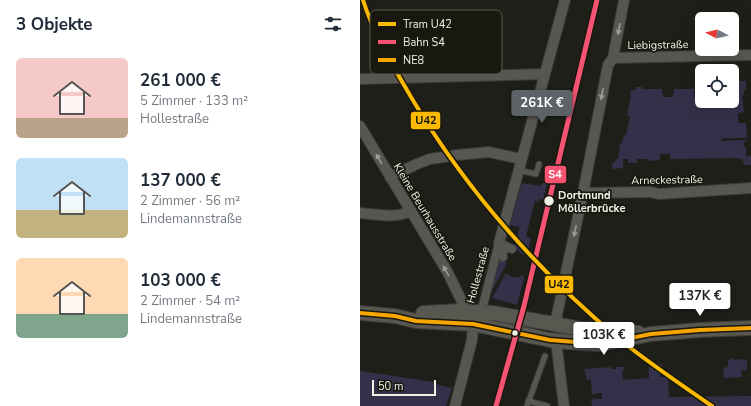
<!DOCTYPE html>
<html lang="de">
<head>
<meta charset="utf-8">
<style>
	body { margin:0; font-family:"Nunito Sans",sans-serif; background:#f6f6f7; color:#1f2937; height:100vh; display:flex; flex-direction:column; font-size:15px; white-space:nowrap }
	* { box-sizing:border-box; margin:0 }
	p { font-size:13px; color:#747a83 }
	.icon { flex:none; width:22px; height:22px; fill:none; stroke:currentColor; stroke-width:2; stroke-linecap:round; stroke-linejoin:round }
	.map { position:relative; flex:1; overflow:hidden }
	.details { display:flex; flex-direction:column; background:#fff; width:360px }
	.details>* { flex:none }
	.needle { width:26px; rotate:277deg }
	.tools { position:absolute; left:335px; top:12px; display:grid; gap:8px }
	.tools a { display:grid; place-items:center; width:44px; height:44px; border-radius:6px; background:#fff; box-shadow:0 4px 16px #0002; font-size:20px }
	.scale { position:absolute; left:12px; bottom:10px; width:64px; box-sizing:border-box; padding-left:4px; border:2px solid #f1f0e9; border-top:0; font-size:11px; line-height:14px; white-space:nowrap; color:#f1f0e9; -webkit-text-stroke:3px #19180e; paint-order:stroke }
	.price { position:absolute; translate:-50% -34px; padding:0 9px; border-radius:4px; background:#fff; color:#222; font-size:13px; line-height:26px; filter:drop-shadow(0 1px 2px #0008) }
	.price::after { content:''; position:absolute; left:50%; top:24px; width:12px; height:9px; margin-left:-6px; background:inherit; clip-path:polygon(0 0,100% 0,50% 100%) }
	.price.selected { background:#5d6267; color:#fff }
	ul { padding:0; list-style:none }
	li { display:flex; align-items:center; gap:12px; height:100px; padding:0 16px }
	li span { display:grid; place-items:center; flex:none; width:112px; height:80px; border-radius:6px; color:#555 }
	li>.icon { margin-inline-start:auto }
	span .icon { width:48px; height:48px; fill:#fffc; stroke-width:1 }
	li b { font-size:17px }
	h2 { display:flex; justify-content:space-between; align-items:center; height:48px; padding:0 16px; font-size:17px }
	main { display:flex; flex:1; min-height:0 }
	.map>svg:first-child { display:block }
	.green { fill:#333149 }
	.lines { fill:none; stroke-linecap:round; stroke-linejoin:round }
	.service-casing { stroke:#3b3b37; stroke-width:7 }
	.pedestrian-casing { stroke:#3b3b37; stroke-width:10 }
	.minor-casing { stroke:#3b3b37; stroke-width:12 }
	.secondary-casing { stroke:#3b3b37; stroke-width:16 }
	.service { stroke:#575652; stroke-width:5 }
	.pedestrian { stroke:#575652; stroke-width:8 }
	.minor { stroke:#575652; stroke-width:10 }
	.secondary { stroke:#585750; stroke-width:14 }
	.bus-1-casing { stroke:#19180e; stroke-width:7 }
	.bus-1 { stroke:#f7a600; stroke-width:4 }
	.rail-1-casing { stroke:#19180e; stroke-width:8 }
	.rail-1 { stroke:#f65372; stroke-width:5 }
	.tram-1-casing { stroke:#19180e; stroke-width:7 }
	.tram-1 { stroke:#fbba00; stroke-width:4 }
	.oneway { fill:#9c9b96 }
	.stop-dot { fill:#f1f0e9; stroke:#19180e; stroke-width:1.5 }
	.labels { text-anchor:middle; dominant-baseline:central; stroke-width:3.5; stroke-linejoin:round; paint-order:stroke }
	.street-label { font-size:11px; fill:#f1f0e9; stroke:#19180e }
	.stop-label { font-size:11px; font-weight:bold; fill:#f1f0e9; stroke:#19180e; text-anchor:start }
	.key { fill:#19180e; stroke:#5a5950; stroke-width:1 }
	.key-label { font-size:11px; fill:#f1f0e9 }
	.line-badge { stroke:#19180e; stroke-width:1.5 }
	.badge-label { font-size:11px; text-anchor:middle; font-weight:bold; fill:#fff }
	.pale-badge-label { font-size:11px; text-anchor:middle; font-weight:bold; fill:#111 }
</style>
</head>
<body>
<main>
<section class="details">
<h2>3 Objekte<svg class="icon" aria-label="filters" viewBox="0 0 24 24"><path d="M4 7h16M4 17h16"/><circle cx="9" cy="7" r="2"/><circle cx="15" cy="17" r="2"/></svg></h2>
<ul>
<li><span style="background:linear-gradient(#f6c9c9 75%,#b9a48a 0)"><svg class="icon" aria-label="home" viewBox="0 0 24 24"><path d="M3 11l9-7 9 7M6 9v11h12V9"/></svg></span><div><b>261 000 €</b><p>5 Zimmer · 133 m²</p><p>Hollestraße</p></div></li>
<li><span style="background:linear-gradient(#bfe0f5 65%,#c2b280 0)"><svg class="icon" aria-label="home" viewBox="0 0 24 24"><path d="M3 11l9-7 9 7M6 9v11h12V9"/></svg></span><div><b>137 000 €</b><p>2 Zimmer · 56 m²</p><p>Lindemannstraße</p></div></li>
<li><span style="background:linear-gradient(#ffd9b3 70%,#7fa58c 0)"><svg class="icon" aria-label="home" viewBox="0 0 24 24"><path d="M3 11l9-7 9 7M6 9v11h12V9"/></svg></span><div><b>103 000 €</b><p>2 Zimmer · 54 m²</p><p>Lindemannstraße</p></div></li>
</ul>
</section>
<div class="map">
<svg width="391" height="406" viewBox="0 0 391 406">
	<rect width="100%" height="100%" fill="#1f1f1a"/>
	<!-- green -->
	<path class="green" d="M376 81H386V90H384V95H382L384 112 378 113V123H386L387 138H362L361 141 387 140 383 143 384 147H386V156H391V165H385L383 162 382 159 376 158 310 159V154H300V160L288 161 287 159H277V163H268V159H263V168L252 169 253 162H255L256 159H258L260 143H262L264 135H266L270 117 267 116 271 96 270 95 271 90H276V87H282V89H302L303 97H313L314 89H334V97H342V101H372V90H376Z
		M191 163H192L183 200 179 199 178 202 175 201 166 236 171 239 168 252 163 255 154 246 160 227 150 225 162 183 180 186 187 179Z
		M141 259H144L146 261V265L129 296 138 261Z
		M146 273C151 277 156 280 162 275L164 278 157 305 132 298Z
		M374 358V360L383 359V361L387 360V370H381L382 377 364 378 363 368 368 367V360Z
		M301 364 303 366 300 370V377H308L309 397 391 396V406H232L231 399H242V393H236L234 395 232 394 231 380H227L224 369 251 367V369H256V367H264L265 368 262 372 263 380 289 378V367Z
		M0 371 74 382 79 385 92 388 86 406H0Z"/>
	<g class="lines">
		<defs>
			<path id="service" d="M158 170 176 174 179 164
				M168 401 187 406
				M167 406 185 356"/>
			<path id="pedestrian" d="M143 257 142 255 146 246
				M121 313 139 243 152 249"/>
			<path id="minor" d="M253 58 391 55
				M0 79 185 74
				M0 126 88 273 113 324 112 340 95 406
				M30 177 57 164 70 159 97 155 129 152 161 159
				M223 193 290 192 299 194 391 188
				M0 213C15 214 37 219 50 211
				M139 243 205 0
				M195 324 223 193 248 65 253 58 264 0
				M196 341 204 406"/>
			<path id="secondary" d="M0 313 35 316 56 321 113 324 190 340 219 343 241 344 291 334 340 330 391 328
				M63 313 102 311 133 313 222 329 255 330 278 333"/>
		</defs>
		<!-- service casing -->
		<use href="#service" class="service-casing"/>
		<!-- pedestrian casing -->
		<use href="#pedestrian" class="pedestrian-casing"/>
		<!-- minor casing -->
		<use href="#minor" class="minor-casing"/>
		<!-- secondary casing -->
		<use href="#secondary" class="secondary-casing"/>
		<!-- service -->
		<use href="#service" class="service"/>
		<!-- pedestrian -->
		<use href="#pedestrian" class="pedestrian"/>
		<!-- minor -->
		<use href="#minor" class="minor"/>
		<!-- secondary -->
		<use href="#secondary" class="secondary"/>
		<defs>
			<path id="bus-1" d="M0 313 35 316 56 321 113 324 190 340 241 344 291 334 340 330 391 328"/>
		</defs>
		<!-- bus-1 casing -->
		<use href="#bus-1" class="bus-1-casing"/>
		<!-- bus-1 -->
		<use href="#bus-1" class="bus-1"/>
		<defs>
			<path id="rail-1" d="M136 406 164 306 237 0"/>
		</defs>
		<!-- rail-1 casing -->
		<use href="#rail-1" class="rail-1-casing"/>
		<!-- rail-1 -->
		<use href="#rail-1" class="rail-1"/>
		<defs>
			<path id="tram-1" d="M3 0C14 35 33 66 51 97 106 190 177 270 259 339 289 363 320 384 352 406"/>
		</defs>
		<!-- tram-1 casing -->
		<use href="#tram-1" class="tram-1-casing"/>
		<!-- tram-1 -->
		<use href="#tram-1" class="tram-1"/>
	</g>
	<!-- one-way arrows -->
	<defs><path id="oneway-solid" d="M-6-.8H1V-3.2L6.5 0L1 3.2V.8H-6Z"/></defs>
	<g class="oneway">
		<use href="#oneway-solid" transform="translate(259 29) rotate(101)"/>
		<use href="#oneway-solid" transform="translate(242 94) rotate(101)"/>
		<use href="#oneway-solid" transform="translate(19 159) rotate(-120)"/>
		<use href="#oneway-solid" transform="translate(215 231) rotate(102)"/>
		<use href="#oneway-solid" transform="translate(86 271) rotate(-120)"/>
	</g>
	<!-- markers -->
	<g class="stop-dot">
		<circle cx="189" cy="201" r="5.5"/>
		<circle cx="155" cy="333" r="3.5"/>
	</g>
	<g class="labels">
		<!-- street labels -->
		<g class="street-label">
			<text transform="translate(298 45) rotate(-1)">Liebigstraße</text>
			<text transform="translate(307 180) rotate(-1)">Arneckestraße</text>
			<text transform="translate(65 212) rotate(59)">Kleine Beurhausstraße</text>
			<text transform="translate(118 275) rotate(-75)">Hollestraße</text>
		</g>
		<!-- stop labels -->
		<g class="stop-label">
			<text x="198" y="195">Dortmund<tspan x="198" dy="13">Möllerbrücke</tspan></text>
		</g>
	</g>
	<!-- legend -->
	<rect x="10" y="10" width="132" height="64" rx="6" class="key"/>
	<rect x="18" y="22" width="18" height="4" fill="#fbba00"/>
	<rect x="18" y="40" width="18" height="4" fill="#f65372"/>
	<rect x="18" y="58" width="18" height="4" fill="#f7a600"/>
	<g class="key-label">
		<text x="43" y="28">Tram U42</text>
		<text x="43" y="46">Bahn S4</text>
		<text x="43" y="64">NE8</text>
	</g>
	<g class="line-badge">
		<rect x="50" y="111" width="31" height="19" rx="4" fill="#fbba00"/>
		<rect x="184" y="165" width="23" height="19" rx="4" fill="#f65372"/>
		<rect x="184" y="275" width="30" height="19" rx="4" fill="#fbba00"/>
	</g>
	<g class="badge-label">
		<text x="195" y="178">S4</text>
	</g>
	<g class="pale-badge-label">
		<text x="66" y="124">U42</text>
		<text x="199" y="288">U42</text>
	</g>
</svg>
<div class="tools">
<a><svg class="needle" viewBox="-14 -14 28 28"><path d="M0-13l5 13h-10z" fill="#e53935"/><path d="M0 13l5-13h-10z" fill="#747a83"/></svg></a>
<a><svg class="icon" aria-label="locate" viewBox="0 0 24 24"><circle cx="12" cy="12" r="6"/><path d="M12 2v4M12 18v4M2 12h4M18 12h4"/></svg></a>
</div>
<div class="scale">50 m</div>
<b class="price selected" style="left:182px;top:124px">261K €</b>
<b class="price" style="left:340px;top:317px">137K €</b>
<b class="price" style="left:244px;top:356px">103K €</b>
</div>
</main>
</body>
</html>
